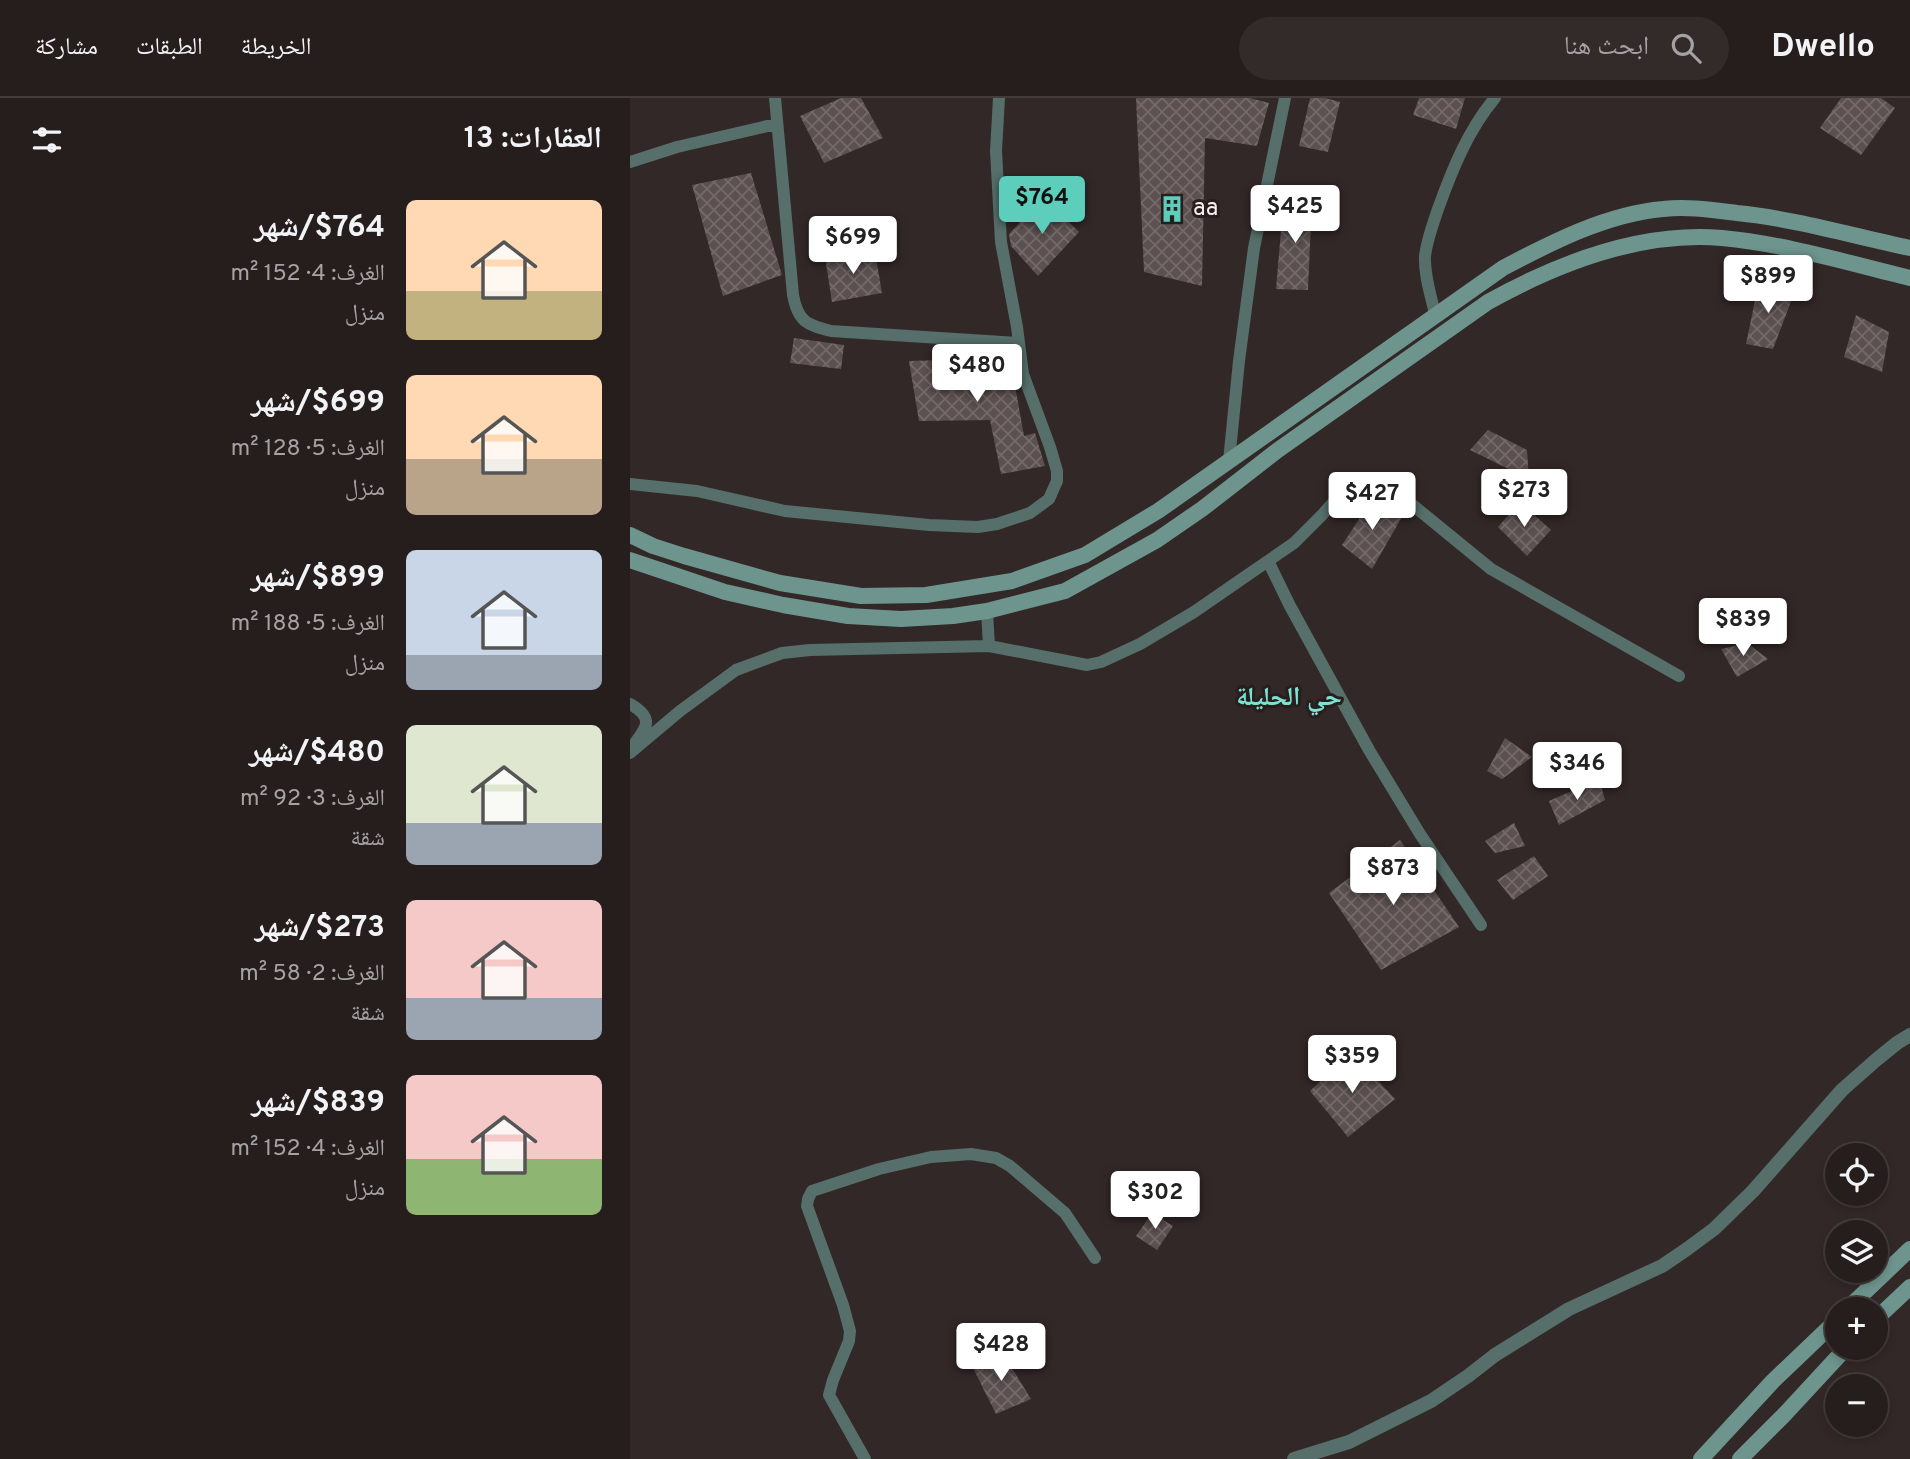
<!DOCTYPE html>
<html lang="ar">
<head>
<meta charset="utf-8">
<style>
	body { margin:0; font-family:Overpass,"Noto Naskh Arabic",sans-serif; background:#322b2a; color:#f1f3f6; direction:rtl; height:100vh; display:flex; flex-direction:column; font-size:26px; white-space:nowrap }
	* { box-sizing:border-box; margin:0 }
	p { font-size:23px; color:#a4a2a4 }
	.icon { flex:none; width:38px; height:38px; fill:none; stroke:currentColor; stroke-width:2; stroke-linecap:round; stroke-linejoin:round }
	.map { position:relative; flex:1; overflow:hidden; direction:ltr }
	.details { display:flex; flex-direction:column; background:#261e1d; width:630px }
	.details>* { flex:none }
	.fabs { position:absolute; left:1195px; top:1045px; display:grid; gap:14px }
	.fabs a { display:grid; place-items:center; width:63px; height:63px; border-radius:50%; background:#261e1d; box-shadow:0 4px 10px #0003,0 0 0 2px #423c3b; font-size:35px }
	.price { position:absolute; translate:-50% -60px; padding:0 16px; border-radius:7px; background:#fff; color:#222; font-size:23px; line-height:46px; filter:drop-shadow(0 2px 4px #0008) }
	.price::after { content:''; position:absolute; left:50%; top:42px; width:21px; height:16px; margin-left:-10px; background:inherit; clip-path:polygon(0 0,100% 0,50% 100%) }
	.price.active { background:#5ccebb; color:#111 }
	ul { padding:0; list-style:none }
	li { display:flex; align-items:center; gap:21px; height:175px; padding:0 28px }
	li span { display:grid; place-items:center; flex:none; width:196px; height:140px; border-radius:10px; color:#555 }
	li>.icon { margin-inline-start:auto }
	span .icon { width:84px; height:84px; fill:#fffc; stroke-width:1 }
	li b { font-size:30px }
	h2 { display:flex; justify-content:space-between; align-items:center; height:84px; padding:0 28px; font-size:30px }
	header { display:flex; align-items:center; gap:42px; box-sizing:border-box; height:98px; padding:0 35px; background:#261e1d; border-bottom:2px solid #423c3b }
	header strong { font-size:33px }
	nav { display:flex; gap:38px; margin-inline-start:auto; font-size:24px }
	.search { width:490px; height:63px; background:#322b2a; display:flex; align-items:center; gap:18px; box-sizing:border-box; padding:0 24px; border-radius:38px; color:#a4a2a4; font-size:26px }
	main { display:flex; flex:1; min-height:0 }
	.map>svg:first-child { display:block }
	.building { fill:url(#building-cross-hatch) }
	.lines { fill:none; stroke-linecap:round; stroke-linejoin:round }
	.minor { stroke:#566f6a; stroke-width:12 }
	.tertiary { stroke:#566f6a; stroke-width:14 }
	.secondary { stroke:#6d958d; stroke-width:16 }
	.labels { text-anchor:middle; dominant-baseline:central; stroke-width:6; stroke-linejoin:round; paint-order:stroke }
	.poi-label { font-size:24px; fill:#f7efef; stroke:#281e1e; text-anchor:start }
	.neighbourhood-label { font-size:26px; font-weight:bold; fill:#7de3d1; stroke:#281e1e }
</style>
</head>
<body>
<header>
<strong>Dwello</strong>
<div class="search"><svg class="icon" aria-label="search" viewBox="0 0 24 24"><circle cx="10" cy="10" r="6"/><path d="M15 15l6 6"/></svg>ابحث هنا</div>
<nav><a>الخريطة</a><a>الطبقات</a><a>مشاركة</a></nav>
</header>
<main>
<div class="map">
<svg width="1280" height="1361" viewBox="0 0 1280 1361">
	<defs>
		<pattern id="building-cross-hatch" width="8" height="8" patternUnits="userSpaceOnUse" patternTransform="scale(1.75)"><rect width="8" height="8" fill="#5c5050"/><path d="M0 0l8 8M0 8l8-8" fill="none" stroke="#746a6a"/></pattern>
	</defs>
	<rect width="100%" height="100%" fill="#322827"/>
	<!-- building -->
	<path class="building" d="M211 0H231L253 40 194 65 170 18Z
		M506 0H620L639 5 627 48 575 40 572 188 514 174Z
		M680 0H695L710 4 698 54 669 48Z
		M789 0H835L826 31 783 17Z
		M1211 0H1251L1265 10 1231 57 1190 30Z
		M121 75 152 177 93 198 62 87Z
		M654 98 682 102 678 192 646 191Z
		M414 99 449 134 408 178 381 148 379 136Z
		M245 154 252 195 202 204 195 159Z
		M1130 178 1162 201 1143 251 1116 246Z
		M1226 217 1259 234 1252 274 1214 259Z
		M164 240 214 247 211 271 160 265Z
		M380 260 394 338 405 335 415 368 371 376 360 322 289 323 279 263Z
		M858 332 897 352 899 381 840 352Z
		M745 397 772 419 742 471 712 447Z
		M890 404 921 432 897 458 868 429Z
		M1117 545 1138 561 1107 579 1091 551Z
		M875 640 902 659 872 681 857 673Z
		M969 681 975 702 929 727 919 703Z
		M884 725 895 748 865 755 855 743Z
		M770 742 829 829 751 872 699 795Z
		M904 758 918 778 883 802 867 782Z
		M721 954 765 1001 718 1039 680 993Z
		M522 1115 543 1128 527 1152 506 1138Z
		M372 1254 401 1301 366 1316 342 1268Z"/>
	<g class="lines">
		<!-- minor -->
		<path class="minor" d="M145 0 163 197C168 224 177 227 201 233L389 245
			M0 64 47 49 146 26
			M805 216C801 198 794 177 795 158 797 141 803 126 808 111 822 72 838 32 865 0
			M599 363 609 263 624 150 655 0
			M0 386 67 393 155 413 299 427 348 429 367 426 400 415 419 401 427 383V373L420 349 393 276 387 229 371 144 366 53 369 0
			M638 463 660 508 739 652 790 736 851 827
			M357 513 359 548
			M0 606C26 621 16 630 2 649
			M0 655 50 613 106 572 152 555 180 552 359 548 457 567 471 564 510 546 564 514 606 485 664 445 691 418 720 386 737 380H743L757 386 861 471 1049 578
			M235 1361 199 1297 203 1282 219 1243 220 1233 213 1207 177 1108 178 1101 182 1093 249 1071 301 1059 341 1056 366 1060 380 1068 435 1115 465 1160"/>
		<!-- tertiary -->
		<path class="tertiary" d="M664 1361 719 1344 801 1303 838 1278 865 1257 939 1211 1032 1168 1057 1151 1084 1131 1123 1093 1212 992 1246 962 1267 945 1280 937"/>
		<!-- secondary -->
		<path class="secondary" d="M0 437 23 448 54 458 150 485 231 498 296 497 382 483 455 457 528 413 873 170C922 144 977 116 1033 111 1058 108 1083 112 1107 115 1166 121 1223 138 1280 150
			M0 462 95 494 153 507 218 518 271 521 323 518 357 513 435 493 527 442 572 411 648 352 858 204C928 165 1010 133 1092 140 1156 146 1218 165 1280 180
			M1217 1211 1280 1151
			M1246 1221 1280 1189
			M1071 1361 1143 1283 1208 1221
			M1110 1361 1153 1318 1216 1250"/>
	</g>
	<!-- icons -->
	<defs>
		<symbol id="building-bare" viewBox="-9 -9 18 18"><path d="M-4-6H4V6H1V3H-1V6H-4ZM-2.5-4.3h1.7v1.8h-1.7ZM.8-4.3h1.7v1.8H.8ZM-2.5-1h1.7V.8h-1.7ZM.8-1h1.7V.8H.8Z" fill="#5ccebb" stroke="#281e1e" stroke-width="2.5" paint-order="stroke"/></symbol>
	</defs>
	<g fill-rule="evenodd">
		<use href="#building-bare" x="523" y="92" width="38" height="38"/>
	</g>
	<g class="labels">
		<!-- poi labels -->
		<g class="poi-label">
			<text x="563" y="111">aa</text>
		</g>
		<!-- neighbourhood labels -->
		<g class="neighbourhood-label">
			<text x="659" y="600">حي الحليلة</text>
		</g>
	</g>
</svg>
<div class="fabs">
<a><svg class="icon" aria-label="locate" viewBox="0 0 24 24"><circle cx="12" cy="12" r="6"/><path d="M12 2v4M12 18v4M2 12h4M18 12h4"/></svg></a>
<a><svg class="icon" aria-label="layers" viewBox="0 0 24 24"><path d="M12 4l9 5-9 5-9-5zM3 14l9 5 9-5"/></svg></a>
<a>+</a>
<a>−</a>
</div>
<b class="price active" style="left:412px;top:138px">$764</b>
<b class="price" style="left:665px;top:147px">$425</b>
<b class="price" style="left:223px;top:178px">$699</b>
<b class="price" style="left:1138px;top:217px">$899</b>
<b class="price" style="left:347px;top:306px">$480</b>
<b class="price" style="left:894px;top:431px">$273</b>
<b class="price" style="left:742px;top:434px">$427</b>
<b class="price" style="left:1113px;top:560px">$839</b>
<b class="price" style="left:947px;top:704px">$346</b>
<b class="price" style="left:763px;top:809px">$873</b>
<b class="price" style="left:722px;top:997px">$359</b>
<b class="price" style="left:525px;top:1133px">$302</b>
<b class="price" style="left:371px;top:1285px">$428</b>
</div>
<section class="details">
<h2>العقارات: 13<svg class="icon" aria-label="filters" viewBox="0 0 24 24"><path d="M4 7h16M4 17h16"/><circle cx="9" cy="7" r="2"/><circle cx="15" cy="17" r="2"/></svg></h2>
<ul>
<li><span style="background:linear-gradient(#ffd9b3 65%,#c2b280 0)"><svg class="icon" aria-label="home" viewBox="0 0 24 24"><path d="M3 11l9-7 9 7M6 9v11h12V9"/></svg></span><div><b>$764/شهر</b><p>الغرف: 4 · 152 m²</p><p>منزل</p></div></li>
<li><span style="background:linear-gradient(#ffd9b3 60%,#b9a48a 0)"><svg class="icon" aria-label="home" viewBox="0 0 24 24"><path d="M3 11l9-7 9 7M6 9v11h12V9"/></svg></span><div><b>$699/شهر</b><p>الغرف: 5 · 128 m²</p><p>منزل</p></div></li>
<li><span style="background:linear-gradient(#c9d6e8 75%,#9aa5b1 0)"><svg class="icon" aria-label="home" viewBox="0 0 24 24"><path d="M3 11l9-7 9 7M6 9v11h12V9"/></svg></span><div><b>$899/شهر</b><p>الغرف: 5 · 188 m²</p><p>منزل</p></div></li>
<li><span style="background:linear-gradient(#dfe7d0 70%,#9aa5b1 0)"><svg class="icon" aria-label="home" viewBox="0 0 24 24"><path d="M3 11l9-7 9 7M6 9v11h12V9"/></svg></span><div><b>$480/شهر</b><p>الغرف: 3 · 92 m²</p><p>شقة</p></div></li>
<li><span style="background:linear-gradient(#f6c9c9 70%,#9aa5b1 0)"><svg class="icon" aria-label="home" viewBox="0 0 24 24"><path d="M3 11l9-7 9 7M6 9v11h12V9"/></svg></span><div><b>$273/شهر</b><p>الغرف: 2 · 58 m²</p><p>شقة</p></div></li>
<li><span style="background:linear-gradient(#f6c9c9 60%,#8fb573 0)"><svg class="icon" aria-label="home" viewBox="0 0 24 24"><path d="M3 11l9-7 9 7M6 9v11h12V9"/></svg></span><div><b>$839/شهر</b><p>الغرف: 4 · 152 m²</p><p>منزل</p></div></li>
</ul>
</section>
</main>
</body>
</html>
